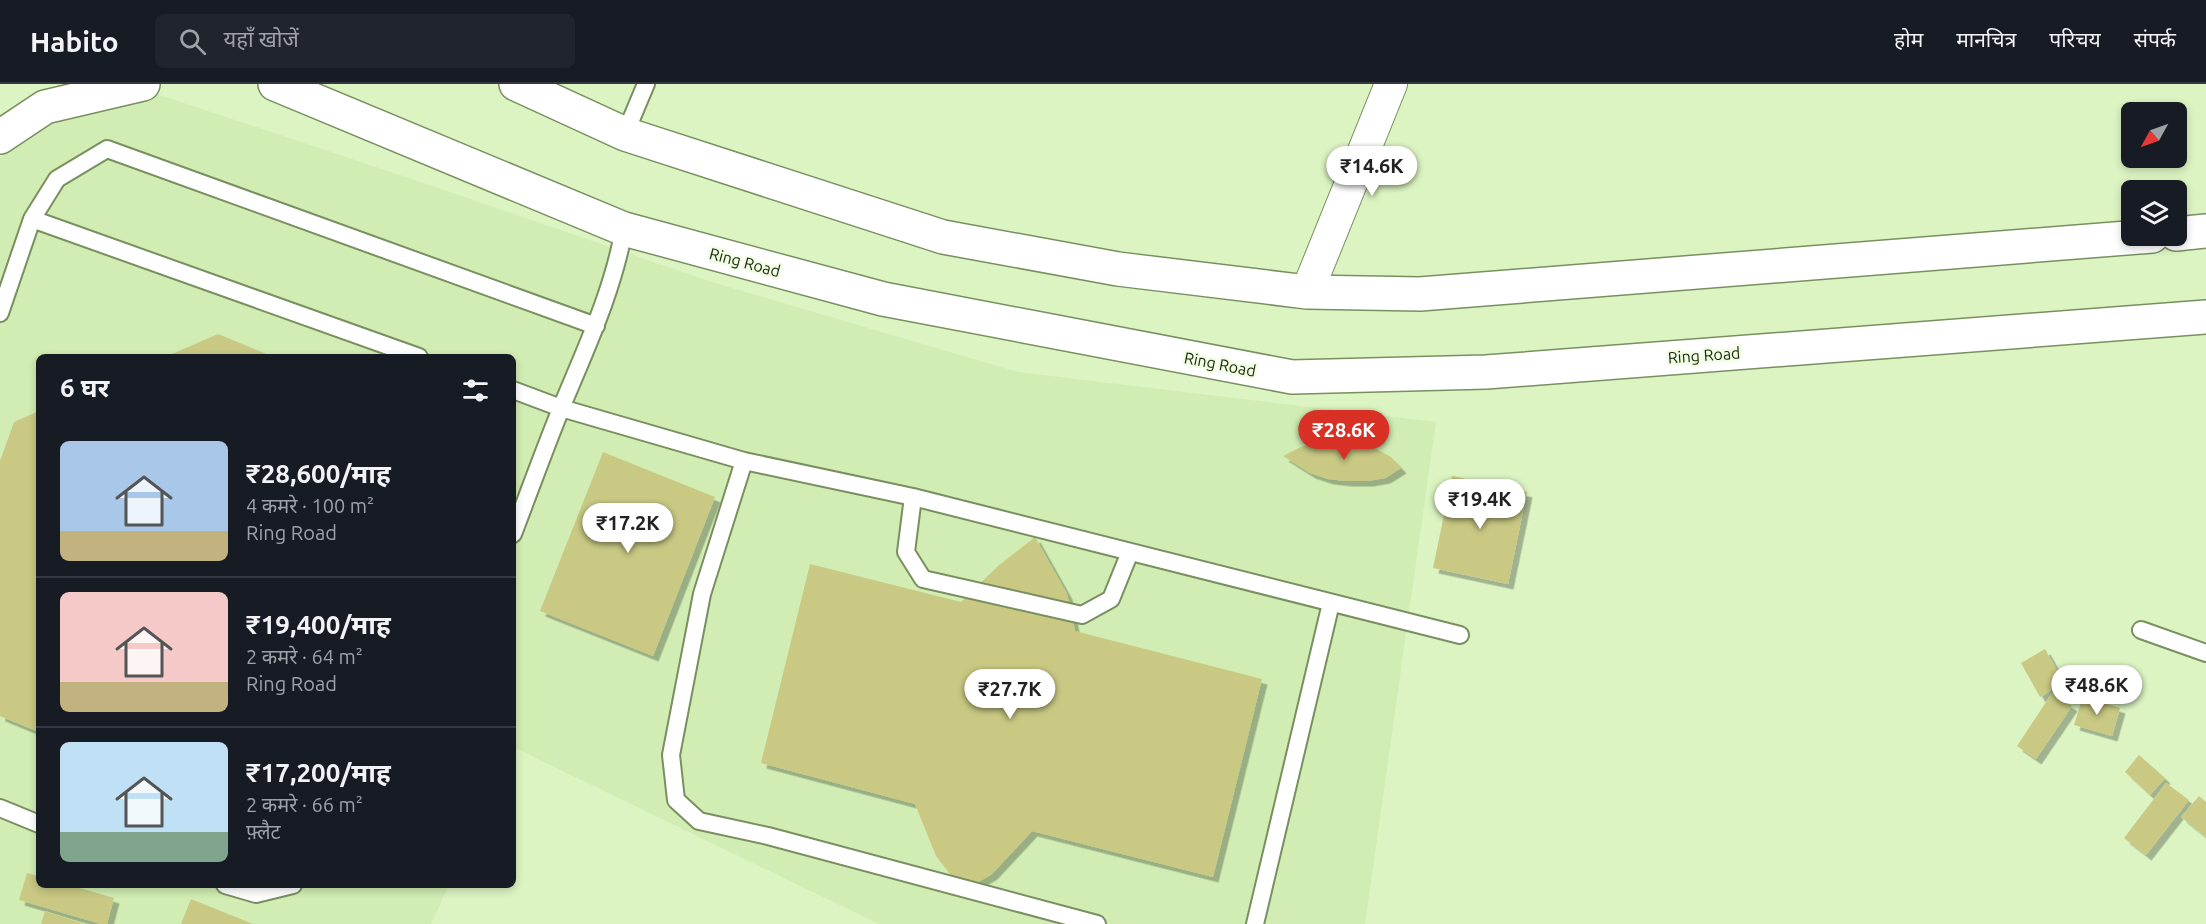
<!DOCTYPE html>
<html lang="hi">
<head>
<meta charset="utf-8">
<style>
	body { margin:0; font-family:Ubuntu,"Noto Sans Devanagari",sans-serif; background:#20242c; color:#f1f3f6; height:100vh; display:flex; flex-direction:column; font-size:22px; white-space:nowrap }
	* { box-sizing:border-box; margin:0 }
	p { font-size:20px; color:#9ea1a6 }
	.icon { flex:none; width:33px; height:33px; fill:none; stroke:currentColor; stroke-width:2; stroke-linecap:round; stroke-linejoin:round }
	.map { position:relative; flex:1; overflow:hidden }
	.details { position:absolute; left:36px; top:270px; width:480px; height:534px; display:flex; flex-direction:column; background:#171b24; border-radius:9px; box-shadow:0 3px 9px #0003 }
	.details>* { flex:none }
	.needle { width:39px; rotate:230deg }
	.controls { position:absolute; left:2121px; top:18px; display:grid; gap:12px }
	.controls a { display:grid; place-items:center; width:66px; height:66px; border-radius:9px; background:#171b24; box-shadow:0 3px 9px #0003; font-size:30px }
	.price { position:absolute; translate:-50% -51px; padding:0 14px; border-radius:21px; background:#fff; color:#222; font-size:20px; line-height:39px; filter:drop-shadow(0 2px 3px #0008) }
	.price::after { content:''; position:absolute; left:50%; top:36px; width:18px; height:14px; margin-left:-9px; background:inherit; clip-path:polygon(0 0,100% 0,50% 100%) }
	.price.selected { background:#d93025; color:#fff }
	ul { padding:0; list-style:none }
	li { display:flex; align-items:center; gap:18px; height:150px; padding:0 24px }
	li+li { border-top:2px solid #363941 }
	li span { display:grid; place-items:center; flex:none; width:168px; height:120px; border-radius:9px; color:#555 }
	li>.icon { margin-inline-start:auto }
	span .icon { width:72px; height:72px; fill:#fffc; stroke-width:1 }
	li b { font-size:26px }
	h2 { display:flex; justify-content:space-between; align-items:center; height:72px; padding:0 24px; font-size:26px }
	header { display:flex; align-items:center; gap:36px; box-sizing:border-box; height:84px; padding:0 30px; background:#171b24; border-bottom:2px solid #363941 }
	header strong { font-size:28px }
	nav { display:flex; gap:33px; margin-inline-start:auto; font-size:21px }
	.search { width:420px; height:54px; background:#20242c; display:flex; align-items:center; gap:15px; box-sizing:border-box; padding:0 21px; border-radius:9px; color:#9ea1a6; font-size:22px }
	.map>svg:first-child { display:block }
	.built { fill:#d1edb3 }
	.building { fill:#c9c984; filter:url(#shadow) }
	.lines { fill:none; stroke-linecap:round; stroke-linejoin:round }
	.service-casing { stroke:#798f60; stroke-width:20 }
	.minor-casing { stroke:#798f60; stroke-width:34 }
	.secondary-casing { stroke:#798f60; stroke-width:36 }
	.trunk-casing { stroke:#798f60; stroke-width:36 }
	.service { stroke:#fff; stroke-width:16 }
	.minor { stroke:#fff; stroke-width:32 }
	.secondary { stroke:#fff; stroke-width:33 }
	.trunk { stroke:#fff; stroke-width:33 }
	.labels { text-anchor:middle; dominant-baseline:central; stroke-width:4.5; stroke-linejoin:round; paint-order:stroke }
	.street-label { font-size:16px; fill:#1c2512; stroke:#effedf }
</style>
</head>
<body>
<header>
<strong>Habito</strong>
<div class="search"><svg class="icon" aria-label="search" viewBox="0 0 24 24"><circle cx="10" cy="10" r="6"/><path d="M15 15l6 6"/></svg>यहाँ खोजें</div>
<nav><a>होम</a><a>मानचित्र</a><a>परिचय</a><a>संपर्क</a></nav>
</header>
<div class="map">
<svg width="2206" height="840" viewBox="0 0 2206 840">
	<defs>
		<filter id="shadow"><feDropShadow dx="5.5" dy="5.5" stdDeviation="0" flood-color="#0004"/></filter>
	</defs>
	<rect width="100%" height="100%" fill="#dcf4c2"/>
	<!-- built -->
	<path class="built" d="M127 0 409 94 712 198 1018 288 1436 338 1365 840H879L513 663V273H39V801H449L431 840H0V74L37 35Z"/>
	<!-- building -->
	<path class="building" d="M218 250 274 273H165Z
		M39 327V648L0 632V377L14 338Z
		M1333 355 1356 358 1375 364 1391 373 1401 384 1385 394 1368 397H1347L1328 395 1310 389 1283 372 1301 363Z
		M603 368 715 413 653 572 540 527Z
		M1452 392 1527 408 1508 500 1433 484Z
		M1035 453 1067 510 1075 547 1262 595 1213 793 1032 747 992 790 963 807 936 772 915 720 761 679 810 480 961 518 998 482Z
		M2045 565 2064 599 2040 613 2021 579Z
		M2052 609 2072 622 2036 675 2017 662Z
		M2083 612 2120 624 2112 652 2074 641Z
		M2139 671 2165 694 2150 711 2125 688Z
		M2166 699 2189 716 2146 771 2124 754Z
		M2199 712 2206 718V753L2181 733Z
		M27 789 39 792V801H69L114 814 107 840H101L19 816Z
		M191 815 253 840H181Z
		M45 827 84 840H41Z"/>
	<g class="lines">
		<defs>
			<path id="service" d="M625 50 646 0
				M32 135 57 95 107 65 596 242
				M0 229 32 135 419 273
				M513 306 561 324 744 377 913 413 1460 551
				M744 377 702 510 671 671 676 716 699 737 768 752 1097 840
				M913 413 906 468 923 495 1082 531 1111 515 1130 468
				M513 450C529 408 545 364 562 322 586 264 613 207 624 145
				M2141 546 2206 569
				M0 724 39 740
				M225 801 256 810 293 801
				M1255 840 1331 519"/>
			<path id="minor" d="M1307 208 1391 0"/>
			<path id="secondary" d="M0 53 45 23 143 0"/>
			<path id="trunk" d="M275 0 624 145 883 215 1292 293 1486 288 2206 233
				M516 0 625 50 943 153 1118 185 1307 208 1420 210 2152 152
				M2176 150 2206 147"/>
		</defs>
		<!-- service casing -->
		<use href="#service" class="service-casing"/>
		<!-- minor casing -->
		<use href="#minor" class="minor-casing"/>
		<!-- secondary casing -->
		<use href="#secondary" class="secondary-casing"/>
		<!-- trunk casing -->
		<use href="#trunk" class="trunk-casing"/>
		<!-- service -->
		<use href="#service" class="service"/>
		<!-- minor -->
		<use href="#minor" class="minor"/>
		<!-- secondary -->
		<use href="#secondary" class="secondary"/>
		<!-- trunk -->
		<use href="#trunk" class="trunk"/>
	</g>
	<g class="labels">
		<!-- street labels -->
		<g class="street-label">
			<text transform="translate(745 178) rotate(15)">Ring Road</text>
			<text transform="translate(1704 271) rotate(-4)">Ring Road</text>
			<text transform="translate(1220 280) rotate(11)">Ring Road</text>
		</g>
	</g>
</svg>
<div class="controls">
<a><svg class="needle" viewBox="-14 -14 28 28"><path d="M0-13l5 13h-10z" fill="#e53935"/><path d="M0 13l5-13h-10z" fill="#9ea1a6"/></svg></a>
<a><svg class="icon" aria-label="layers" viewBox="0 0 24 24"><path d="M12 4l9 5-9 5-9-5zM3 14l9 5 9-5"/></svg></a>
</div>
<b class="price" style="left:1372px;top:113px">₹14.6K</b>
<b class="price selected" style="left:1344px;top:377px">₹28.6K</b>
<b class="price" style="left:1480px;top:446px">₹19.4K</b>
<b class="price" style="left:628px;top:470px">₹17.2K</b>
<b class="price" style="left:2097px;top:632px">₹48.6K</b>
<b class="price" style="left:1010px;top:636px">₹27.7K</b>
<section class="details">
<h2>6 घर<svg class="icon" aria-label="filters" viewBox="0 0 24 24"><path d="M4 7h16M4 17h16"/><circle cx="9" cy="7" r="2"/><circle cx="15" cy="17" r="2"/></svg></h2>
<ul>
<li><span style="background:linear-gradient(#a9c7e8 75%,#c2b280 0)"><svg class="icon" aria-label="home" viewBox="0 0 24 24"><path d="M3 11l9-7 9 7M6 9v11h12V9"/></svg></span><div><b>₹28,600/माह</b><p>4 कमरे · 100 m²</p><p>Ring Road</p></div></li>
<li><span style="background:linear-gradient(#f6c9c9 75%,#c2b280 0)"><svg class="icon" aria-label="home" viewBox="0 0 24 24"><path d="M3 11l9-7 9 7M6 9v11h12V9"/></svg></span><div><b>₹19,400/माह</b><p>2 कमरे · 64 m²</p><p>Ring Road</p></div></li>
<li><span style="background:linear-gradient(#bfe0f5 75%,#7fa58c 0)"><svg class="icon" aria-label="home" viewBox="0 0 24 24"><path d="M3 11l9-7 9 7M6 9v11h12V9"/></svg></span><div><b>₹17,200/माह</b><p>2 कमरे · 66 m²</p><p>फ़्लैट</p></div></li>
</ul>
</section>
</div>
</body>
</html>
